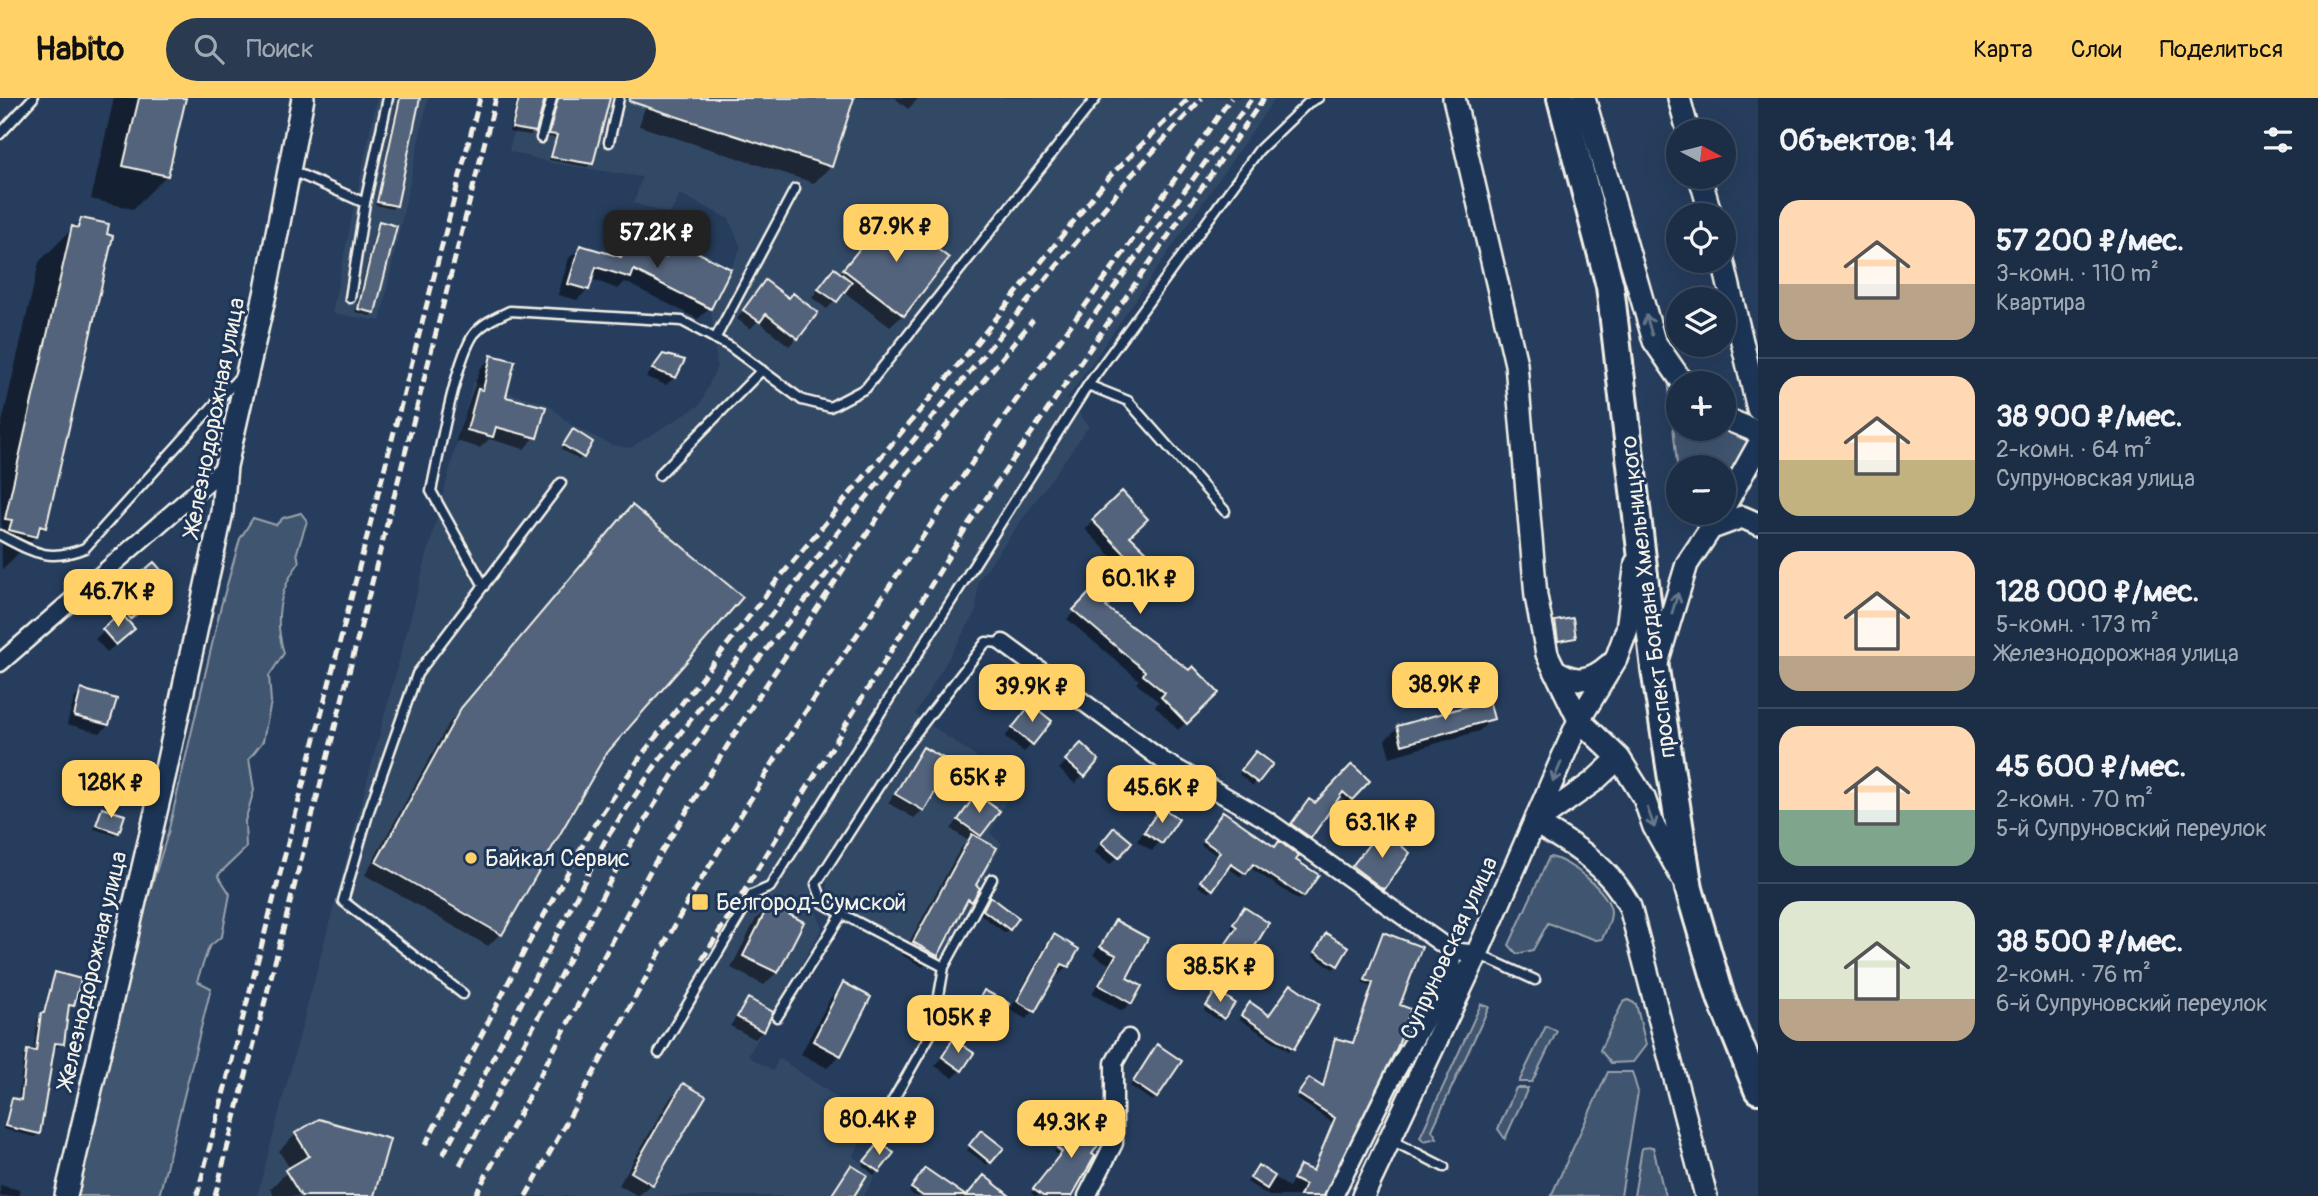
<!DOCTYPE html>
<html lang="ru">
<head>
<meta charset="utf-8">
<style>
	body { margin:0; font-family:Pangolin,sans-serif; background:#293a51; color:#f1f3f6; height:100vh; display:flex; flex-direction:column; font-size:26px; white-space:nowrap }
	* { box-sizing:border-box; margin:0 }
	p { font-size:23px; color:#a0a8b3 }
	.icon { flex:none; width:38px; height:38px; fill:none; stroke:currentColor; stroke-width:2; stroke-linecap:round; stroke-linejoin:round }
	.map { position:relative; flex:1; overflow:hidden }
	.details { display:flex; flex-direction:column; background:#1c2e46; width:560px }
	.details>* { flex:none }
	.needle { width:46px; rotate:97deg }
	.fabs { position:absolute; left:1666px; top:21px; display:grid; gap:14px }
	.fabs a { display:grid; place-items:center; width:70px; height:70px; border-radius:50%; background:#1c2e46; box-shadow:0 7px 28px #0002,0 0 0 2px #3a4a5f; font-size:35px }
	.price { position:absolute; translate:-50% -60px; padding:0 16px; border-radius:14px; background:#ffd166; color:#111; font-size:23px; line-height:46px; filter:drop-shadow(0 2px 4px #0008) }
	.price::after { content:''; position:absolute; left:50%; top:42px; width:21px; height:16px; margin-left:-10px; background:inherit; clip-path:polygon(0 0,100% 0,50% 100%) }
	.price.selected { background:#222; color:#fff }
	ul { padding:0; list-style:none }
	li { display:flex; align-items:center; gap:21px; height:175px; padding:0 21px }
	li+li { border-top:2px solid #3a4a5f }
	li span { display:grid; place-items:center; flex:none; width:196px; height:140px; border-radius:21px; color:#555 }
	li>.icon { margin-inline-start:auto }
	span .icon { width:84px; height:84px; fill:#fffc; stroke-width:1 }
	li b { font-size:30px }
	h2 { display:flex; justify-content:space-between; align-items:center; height:84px; padding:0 21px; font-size:30px }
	header { display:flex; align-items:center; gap:42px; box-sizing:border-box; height:98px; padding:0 35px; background:#ffd166; color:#111 }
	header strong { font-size:33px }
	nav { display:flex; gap:38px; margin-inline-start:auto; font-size:24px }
	.search { width:490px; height:63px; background:#293a51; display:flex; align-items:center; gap:18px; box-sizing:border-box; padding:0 24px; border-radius:38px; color:#a0a8b3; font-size:26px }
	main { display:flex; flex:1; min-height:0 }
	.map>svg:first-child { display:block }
	.built { fill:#334966 }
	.green { fill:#40546f; stroke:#9aa2ac; stroke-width:2 }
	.shadow { fill:#0007 }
	.building { fill:#52647b; stroke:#f4f1e8; stroke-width:2 }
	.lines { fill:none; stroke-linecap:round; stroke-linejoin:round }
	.service-casing { stroke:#f4f1e8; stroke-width:13 }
	.minor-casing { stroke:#f4f1e8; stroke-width:21 }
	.tertiary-casing { stroke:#f4f1e8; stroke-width:26 }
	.primary-casing { stroke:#f4f1e8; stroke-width:32 }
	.service { stroke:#1d3557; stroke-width:8 }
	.minor { stroke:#1d3557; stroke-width:16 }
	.tertiary { stroke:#1d3557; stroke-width:21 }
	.primary { stroke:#1d3557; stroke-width:26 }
	.rail { stroke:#f4f1e8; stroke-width:5; stroke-dasharray:10 5; stroke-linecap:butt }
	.oneway { stroke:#68778a }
	.poi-dot { fill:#ffd166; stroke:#1d3557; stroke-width:2.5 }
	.labels { text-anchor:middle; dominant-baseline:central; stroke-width:6; stroke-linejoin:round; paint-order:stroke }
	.street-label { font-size:23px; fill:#f4f1e8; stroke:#1d3557 }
	.poi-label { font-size:23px; fill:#f4f1e8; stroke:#1d3557; text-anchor:start }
</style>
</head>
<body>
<header>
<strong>Habito</strong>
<div class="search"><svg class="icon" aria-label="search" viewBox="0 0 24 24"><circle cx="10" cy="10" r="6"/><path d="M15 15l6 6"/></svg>Поиск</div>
<nav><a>Карта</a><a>Слои</a><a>Поделиться</a></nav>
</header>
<main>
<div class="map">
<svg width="1758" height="1098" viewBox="0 0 1758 1098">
	<rect width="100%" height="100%" fill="#263d5d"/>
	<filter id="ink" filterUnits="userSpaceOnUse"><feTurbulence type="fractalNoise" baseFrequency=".0143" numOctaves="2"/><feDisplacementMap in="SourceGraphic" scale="14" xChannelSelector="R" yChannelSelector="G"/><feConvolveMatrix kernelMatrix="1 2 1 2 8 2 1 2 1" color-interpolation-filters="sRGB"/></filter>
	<g filter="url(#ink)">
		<!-- built -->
		<path class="built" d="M377 0H428L380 223 332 215Z
			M523 0H1275L1067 301 1089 328 978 483 976 514 810 793 822 830 748 958 773 973 779 960 873 1024 853 1058 875 1078 864 1098H257L473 284 548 306 571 327 612 347 630 350 700 307 717 268 711 211 741 150 729 121 680 96 670 116 634 105 642 79 552 65 509 53Z
			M915 616 1015 686 990 735 1002 746 941 862 830 802 826 780Z"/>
		<!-- green -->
		<path class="green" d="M1668 281 1678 291V331H1723L1755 341 1724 388V369H1678V375Z
			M301 415 307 423 297 454 299 465C278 493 274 523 284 555L269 578 271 604 263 643 249 661 254 692 245 723 246 750 218 777 230 796 222 838 209 849 197 883 211 890 159 1098H78L134 845 168 735 221 508 240 441 253 420 276 427 283 420Z
			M1549 759C1567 760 1612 795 1611 815 1611 824 1605 834 1602 841L1596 842 1548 825 1533 852 1517 856 1509 847Z
			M1628 902 1636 906 1646 947 1633 964 1611 965 1600 952 1623 904Z
			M1481 906 1489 909 1432 1032 1437 1040 1424 1043 1420 1039Z
			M1546 928 1557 933 1532 984H1519Z
			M1608 974H1632L1638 994 1621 1098H1551Z
			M1516 990H1528L1505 1041 1498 1031Z
			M1653 1049 1665 1098H1634L1642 1050Z"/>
		<!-- shadow -->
		<path class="shadow" d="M114 0H185L167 77 133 111 91 101Z
			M398 0H419L395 107 392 111 375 107Z
			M517 0H543L531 37 509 34Z
			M553 0H608L591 66 587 69 549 62 555 40 547 39 555 6Z
			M648 0H853L831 68 814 85 639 28Z
			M895 0H919L908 11Z
			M81 122 44 429 2 472 0 333 39 164Z
			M380 125 374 214 370 218 355 214 376 129Z
			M878 129 903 217 890 229 843 193 827 211 812 200 826 180 839 176Z
			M675 145 709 210 698 221 625 184 618 191 591 181 588 191 577 202 558 197 569 160 581 149 614 159 626 148 662 160Z
			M757 193 797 240 789 248 758 223 750 231 737 221Z
			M664 258 675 279 666 287 646 279Z
			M492 259 504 300 535 339 524 351 489 341 480 350 456 343 480 271Z
			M573 333 582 359 579 362 561 351Z
			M1121 395 1128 438 1151 460 1104 510 1217 595 1178 632 1155 608 1159 604 1136 585 1139 582 1067 521 1119 466 1085 431Z
			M632 409 604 655 501 835 488 848 365 777 449 625Z
			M153 466 157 488 143 499 140 512 126 524 125 539 107 554 95 541 117 521 110 514 132 494 128 489Z
			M1556 525 1575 539 1555 545 1552 529Z
			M999 578 1015 584 1000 602 988 593Z
			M82 593 108 627 100 635 67 626 74 601Z
			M1031 608 1032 646 1024 654 1005 639Z
			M1492 620 1479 633 1390 659 1385 642 1398 629Z
			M923 651V712L914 720 888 705Z
			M1073 656 1097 662 1075 686 1059 671Z
			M1253 658 1271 666 1253 688 1239 676Z
			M1352 668 1368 683 1347 704 1339 697 1306 743 1289 730 1306 706 1315 707Z
			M976 698 980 737 976 741 974 788 977 791 959 814 936 857 923 869 902 857 960 751 968 743 951 731Z
			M1161 711 1176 722 1152 753 1137 743Z
			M103 712 117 734 114 737 94 731Z
			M1220 718 1294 762 1303 798 1299 802 1249 769 1241 779 1227 769 1209 795 1198 788 1218 758 1201 747Z
			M1377 737 1382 791 1379 794 1350 772Z
			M1106 739 1130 744 1110 767 1094 754Z
			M990 800 1017 820 1005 835 980 816Z
			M769 808 802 825 777 874 764 887 731 870 756 821Z
			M1241 815 1242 867 1238 870 1219 857 1235 833 1231 830Z
			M1115 824 1131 904 1122 913 1092 896 1109 866 1093 857Z
			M1383 836 1397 908 1323 1098H1269L1247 1084 1258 1069 1289 1089 1300 1069 1312 1074 1333 1025 1296 1000 1306 986 1321 990 1335 942 1352 946 1371 889 1362 885Z
			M1054 838 1077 851 1067 868 1059 877 1055 874 1034 913 1026 921 1010 912 1046 846Z
			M1323 841 1337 867 1333 871 1313 858Z
			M55 876 72 907 68 911 62 945 58 949 52 948 39 1035 35 1039 3 1031 9 1006 12 1002 18 1003 24 957 27 954H33L38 920 42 917Z
			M844 886 840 957 827 970 801 956 831 899Z
			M985 894 995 929 987 937 964 924Z
			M1213 898 1223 919 1219 923 1204 912Z
			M748 902 763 933 755 941 730 928Z
			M1247 910 1268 919 1292 950 1289 953 1239 921Z
			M953 944 961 971 953 980 935 968Z
			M1154 952 1156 999 1152 1003 1130 988Z
			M684 987 651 1086 638 1098 619 1087 671 999Z
			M1076 1023 1093 1059 1081 1082 1069 1098H1035L1031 1095 1059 1058 1054 1054Z
			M296 1036 372 1098H274L270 1091 290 1071 279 1053Z
			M978 1038 990 1064 987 1067 967 1052Z
			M876 1049 892 1056 874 1077 862 1067Z
			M922 1076 963 1098H915L909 1094Z
			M0 1087 20 1092 18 1098H0Z"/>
		<!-- building -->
		<path class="building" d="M139 0H186L168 78 123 68Z
			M400 0H420L397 108 377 104Z
			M519 0H545L536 34 512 30Z
			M558 0H610L593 66 551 59 557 37 549 36Z
			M630 0H854L832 69 629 3Z
			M890 114 949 160 904 218 843 171Z
			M81 120 109 126 107 136 113 138 46 430 40 428 37 439 9 432 12 422 5 421 72 128 78 130Z
			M379 123 397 128 375 215 358 211Z
			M675 143 731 171 711 211 634 172 631 180 596 169 589 192 568 186 580 147 621 159 625 146 666 159Z
			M834 170 852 184 837 204 818 191Z
			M765 182 789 200 793 195 818 215 798 241 766 216 760 224 743 212Z
			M663 256 685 262 676 280 652 271Z
			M491 257 515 263 506 299 546 309 537 340 496 329 493 339 467 332 478 291 483 292Z
			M573 331 593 344 584 360 563 347Z
			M1122 393 1148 421 1130 438 1153 460 1106 509 1189 572 1193 568 1219 595 1187 626 1161 599 1165 595 1143 577 1145 573 1073 512 1126 457 1092 422Z
			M632 407 743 499 606 656 502 837 376 764 461 610Z
			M154 464 168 480 149 496 135 480Z
			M136 488 150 504 131 521 117 505Z
			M121 515 135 531 116 547 102 531Z
			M1573 520 1576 540 1558 543 1555 523Z
			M1002 572 1017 583 1005 600 990 588Z
			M81 591 117 601 109 627 74 618Z
			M1489 602 1494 621 1402 647 1397 628Z
			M1031 606 1052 623 1033 647 1012 630Z
			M1081 645 1099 662 1085 679 1065 662Z
			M923 649 952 665 924 713 895 696Z
			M1256 653 1273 666 1258 685 1241 672Z
			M1352 666 1370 683 1352 702 1343 694 1311 740 1291 726 1309 701 1315 705Z
			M976 696 1000 713 981 738 958 722Z
			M1161 709 1179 721 1162 746 1144 734Z
			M102 710 125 717 119 735 96 727Z
			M1223 713 1275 749 1279 743 1299 758 1296 762 1319 777 1304 799 1253 766 1246 776 1231 766 1213 792 1200 783 1220 754 1203 742Z
			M1114 729 1132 744 1119 760 1101 745Z
			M1381 731 1410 755 1384 792 1352 768Z
			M972 736 997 750 976 787 980 790 972 804 968 801 938 858 913 844Z
			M990 798 1019 820 1010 832 983 812Z
			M769 806 804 824 778 875 743 858Z
			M1244 809 1269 825 1243 868 1221 853 1237 829 1233 826Z
			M1115 822 1148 840 1127 880 1142 888 1132 906 1099 887 1116 857 1100 849Z
			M1383 834 1422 849 1400 907 1411 911 1397 950 1324 1098H1300L1305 1087 1293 1081 1300 1067 1313 1073 1335 1020 1298 996 1309 980 1323 989 1335 940 1353 945 1373 885 1365 882Z
			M1326 835 1349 849 1338 868 1315 854Z
			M1054 836 1079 851 1069 869 1062 866 1035 914 1017 903Z
			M55 874 81 881 74 908 69 907 64 946 55 945 40 1036 5 1028 12 1000 21 1002 27 952 36 953 41 915H44Z
			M843 884 871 899 841 958 813 943Z
			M1291 886 1320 906 1294 951 1241 917 1250 904 1269 917Z
			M984 892 1010 906 997 930 971 916Z
			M1216 892 1235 905 1224 921 1206 908Z
			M748 900 773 914 764 934 737 919Z
			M953 941 974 955 962 973 942 959Z
			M1157 946 1182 963 1157 1000 1133 984Z
			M683 985 706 998 653 1087 631 1074Z
			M1079 1017 1103 1034V1040L1092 1056 1095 1058 1072 1098H1043L1033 1091 1062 1054 1057 1050Z
			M319 1021 390 1041 374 1098H301L285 1072 309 1058 295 1035Z
			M981 1032 1004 1050 991 1065 969 1047Z
			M880 1044 894 1055 879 1074 864 1063Z
			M851 1067 867 1077 854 1098H831Z
			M1258 1067 1275 1078 1267 1091 1250 1080Z
			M925 1070 966 1098H923L911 1090Z
			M984 1077 1010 1098H966Z"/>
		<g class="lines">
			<defs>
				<path id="service" d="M0 36 33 0
					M541 40 552 0
					M609 44 619 0
					M290 72 365 105 388 0
					M350 200 365 105
					M715 241 795 91
					M1088 287 1128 303 1225 413
					M659 377 762 272
					M0 437C33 454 48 465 85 450L242 276
					M484 488 431 393C439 357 455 263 474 236 484 224 497 219 510 213L682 223 729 248 802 302 830 309 866 290 1096 0
					M842 816 944 869
					M1480 857 1535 882
					M463 896 343 803 369 713 417 576 561 385
					M777 919 842 816 823 805 816 786 898 658 986 544 1003 545
					M659 955 752 797 770 789 1088 287 1259 52 1308 5 1318 0
					M888 1011 933 932 944 869 992 781
					M1391 1042 1444 1069"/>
				<path id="minor" d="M1003 545 1162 662 1267 722 1452 853 1477 856
					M0 565 226 368
					M1087 1098 1114 1045V965L1128 940
					M1334 1098 1394 977 1451 878 1452 853"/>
				<path id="tertiary" d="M1454 0 1516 266 1536 498 1547 556 1579 622 1619 660 1644 700 1654 729 1684 783
					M1584 0 1654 243 1683 285
					M1679 0 1688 33
					M1700 79 1711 117
					M1723 163 1758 311
					M1724 320 1758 334
					M1724 409 1758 348
					M1712 430 1742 419 1758 426
					M1657 565 1687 466 1721 415
					M1555 572C1576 586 1591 583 1609 567
					M1538 723 1593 684 1619 660
					M1535 725C1573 746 1610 769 1630 809L1706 1098
					M66 1098 166 671 222 414 226 368 266 192 303 0
					M1363 1098 1477 856 1579 622 1616 561 1627 531 1636 465"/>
				<path id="primary" d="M1561 0 1610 188 1655 571 1689 791 1721 900 1758 992"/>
			</defs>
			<!-- service casing -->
			<use href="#service" class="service-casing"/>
			<!-- minor casing -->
			<use href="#minor" class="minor-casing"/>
			<!-- tertiary casing -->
			<use href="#tertiary" class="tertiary-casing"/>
			<!-- primary casing -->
			<use href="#primary" class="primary-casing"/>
			<!-- service -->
			<use href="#service" class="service"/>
			<!-- minor -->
			<use href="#minor" class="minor"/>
			<!-- tertiary -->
			<use href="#tertiary" class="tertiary"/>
			<!-- primary -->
			<use href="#primary" class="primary"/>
			<!-- rail -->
			<path class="rail" d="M1086 228 1252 0
				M702 862 969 425 1264 0
				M425 1047 526 850 591 732 641 658 775 485 974 248 1109 79 1189 0
				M443 1057 606 741 655 668 788 495 1130 79 1202 0
				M460 1067 625 755 672 678 734 592 841 458
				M197 1098 480 0
				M215 1098 496 0
				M475 1098 651 771 752 608 907 376 1033 222
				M526 1098 691 798 792 634 988 341 1122 157 1231 0"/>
		</g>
		<!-- one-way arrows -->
		<defs><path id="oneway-shaft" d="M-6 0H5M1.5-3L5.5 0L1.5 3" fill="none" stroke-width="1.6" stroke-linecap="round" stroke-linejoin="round" transform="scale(1.75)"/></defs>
		<g class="oneway">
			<use href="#oneway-shaft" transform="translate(1649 227) rotate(-106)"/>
			<use href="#oneway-shaft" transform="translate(1675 505) rotate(-73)"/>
			<use href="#oneway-shaft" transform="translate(1557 674) rotate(113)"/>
			<use href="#oneway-shaft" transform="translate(1651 720) rotate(70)"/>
		</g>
	</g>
	<!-- markers -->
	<g class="poi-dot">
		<circle cx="471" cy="760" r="7"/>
		<rect x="691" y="795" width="18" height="18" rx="3.5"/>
	</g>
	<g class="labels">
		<!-- street labels -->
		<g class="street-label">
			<text transform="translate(214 319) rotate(-79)">Железнодорожная улица</text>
			<text transform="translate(1648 499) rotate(-97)">проспект Богдана Хмельницкого</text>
			<text transform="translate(1449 850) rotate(-65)">Супруновская улица</text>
			<text transform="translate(92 872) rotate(-77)">Железнодорожная улица</text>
		</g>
		<!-- poi labels -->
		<g class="poi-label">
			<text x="485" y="760">Байкал Сервис</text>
			<text x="716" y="804">Белгород-Сумской</text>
		</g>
	</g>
</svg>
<div class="fabs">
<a><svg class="needle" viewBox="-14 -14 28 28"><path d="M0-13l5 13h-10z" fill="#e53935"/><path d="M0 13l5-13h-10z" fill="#a0a8b3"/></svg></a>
<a><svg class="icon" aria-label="locate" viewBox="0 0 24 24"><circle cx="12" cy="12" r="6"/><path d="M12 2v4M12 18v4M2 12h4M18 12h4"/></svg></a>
<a><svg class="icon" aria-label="layers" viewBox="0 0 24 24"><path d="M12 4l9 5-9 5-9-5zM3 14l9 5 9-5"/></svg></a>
<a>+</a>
<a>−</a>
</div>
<b class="price" style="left:896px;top:166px">87.9K ₽</b>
<b class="price selected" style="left:657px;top:172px">57.2K ₽</b>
<b class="price" style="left:1140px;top:518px">60.1K ₽</b>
<b class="price" style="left:118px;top:531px">46.7K ₽</b>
<b class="price" style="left:1445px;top:624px">38.9K ₽</b>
<b class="price" style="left:1032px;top:626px">39.9K ₽</b>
<b class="price" style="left:979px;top:717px">65K ₽</b>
<b class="price" style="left:111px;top:722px">128K ₽</b>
<b class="price" style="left:1162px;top:727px">45.6K ₽</b>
<b class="price" style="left:1382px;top:762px">63.1K ₽</b>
<b class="price" style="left:1220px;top:906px">38.5K ₽</b>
<b class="price" style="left:958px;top:957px">105K ₽</b>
<b class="price" style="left:879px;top:1059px">80.4K ₽</b>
<b class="price" style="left:1071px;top:1062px">49.3K ₽</b>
</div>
<section class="details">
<h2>Объектов: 14<svg class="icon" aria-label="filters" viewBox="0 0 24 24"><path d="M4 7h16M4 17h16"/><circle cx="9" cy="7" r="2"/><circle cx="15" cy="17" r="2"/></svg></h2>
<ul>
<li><span style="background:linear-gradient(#ffd9b3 60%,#b9a48a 0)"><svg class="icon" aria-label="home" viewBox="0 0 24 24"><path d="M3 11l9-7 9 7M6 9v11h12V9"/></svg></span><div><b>57 200 ₽/мес.</b><p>3-комн. · 110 m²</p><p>Квартира</p></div></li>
<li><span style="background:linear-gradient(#ffd9b3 60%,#c2b280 0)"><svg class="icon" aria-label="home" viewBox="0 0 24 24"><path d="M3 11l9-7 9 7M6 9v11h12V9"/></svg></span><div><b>38 900 ₽/мес.</b><p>2-комн. · 64 m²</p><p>Супруновская улица</p></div></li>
<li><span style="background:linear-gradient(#ffd9b3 75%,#b9a48a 0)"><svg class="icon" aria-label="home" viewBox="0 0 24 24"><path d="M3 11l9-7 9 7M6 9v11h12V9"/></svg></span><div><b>128 000 ₽/мес.</b><p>5-комн. · 173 m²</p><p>Железнодорожная улица</p></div></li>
<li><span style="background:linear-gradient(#ffd9b3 60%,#7fa58c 0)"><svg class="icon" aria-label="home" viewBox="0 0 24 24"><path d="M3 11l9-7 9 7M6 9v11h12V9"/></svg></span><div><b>45 600 ₽/мес.</b><p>2-комн. · 70 m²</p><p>5-й Супруновский переулок</p></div></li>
<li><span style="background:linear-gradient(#dfe7d0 70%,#b9a48a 0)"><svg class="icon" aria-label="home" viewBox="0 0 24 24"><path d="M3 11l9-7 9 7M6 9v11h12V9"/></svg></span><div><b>38 500 ₽/мес.</b><p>2-комн. · 76 m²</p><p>6-й Супруновский переулок</p></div></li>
</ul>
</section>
</main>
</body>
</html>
